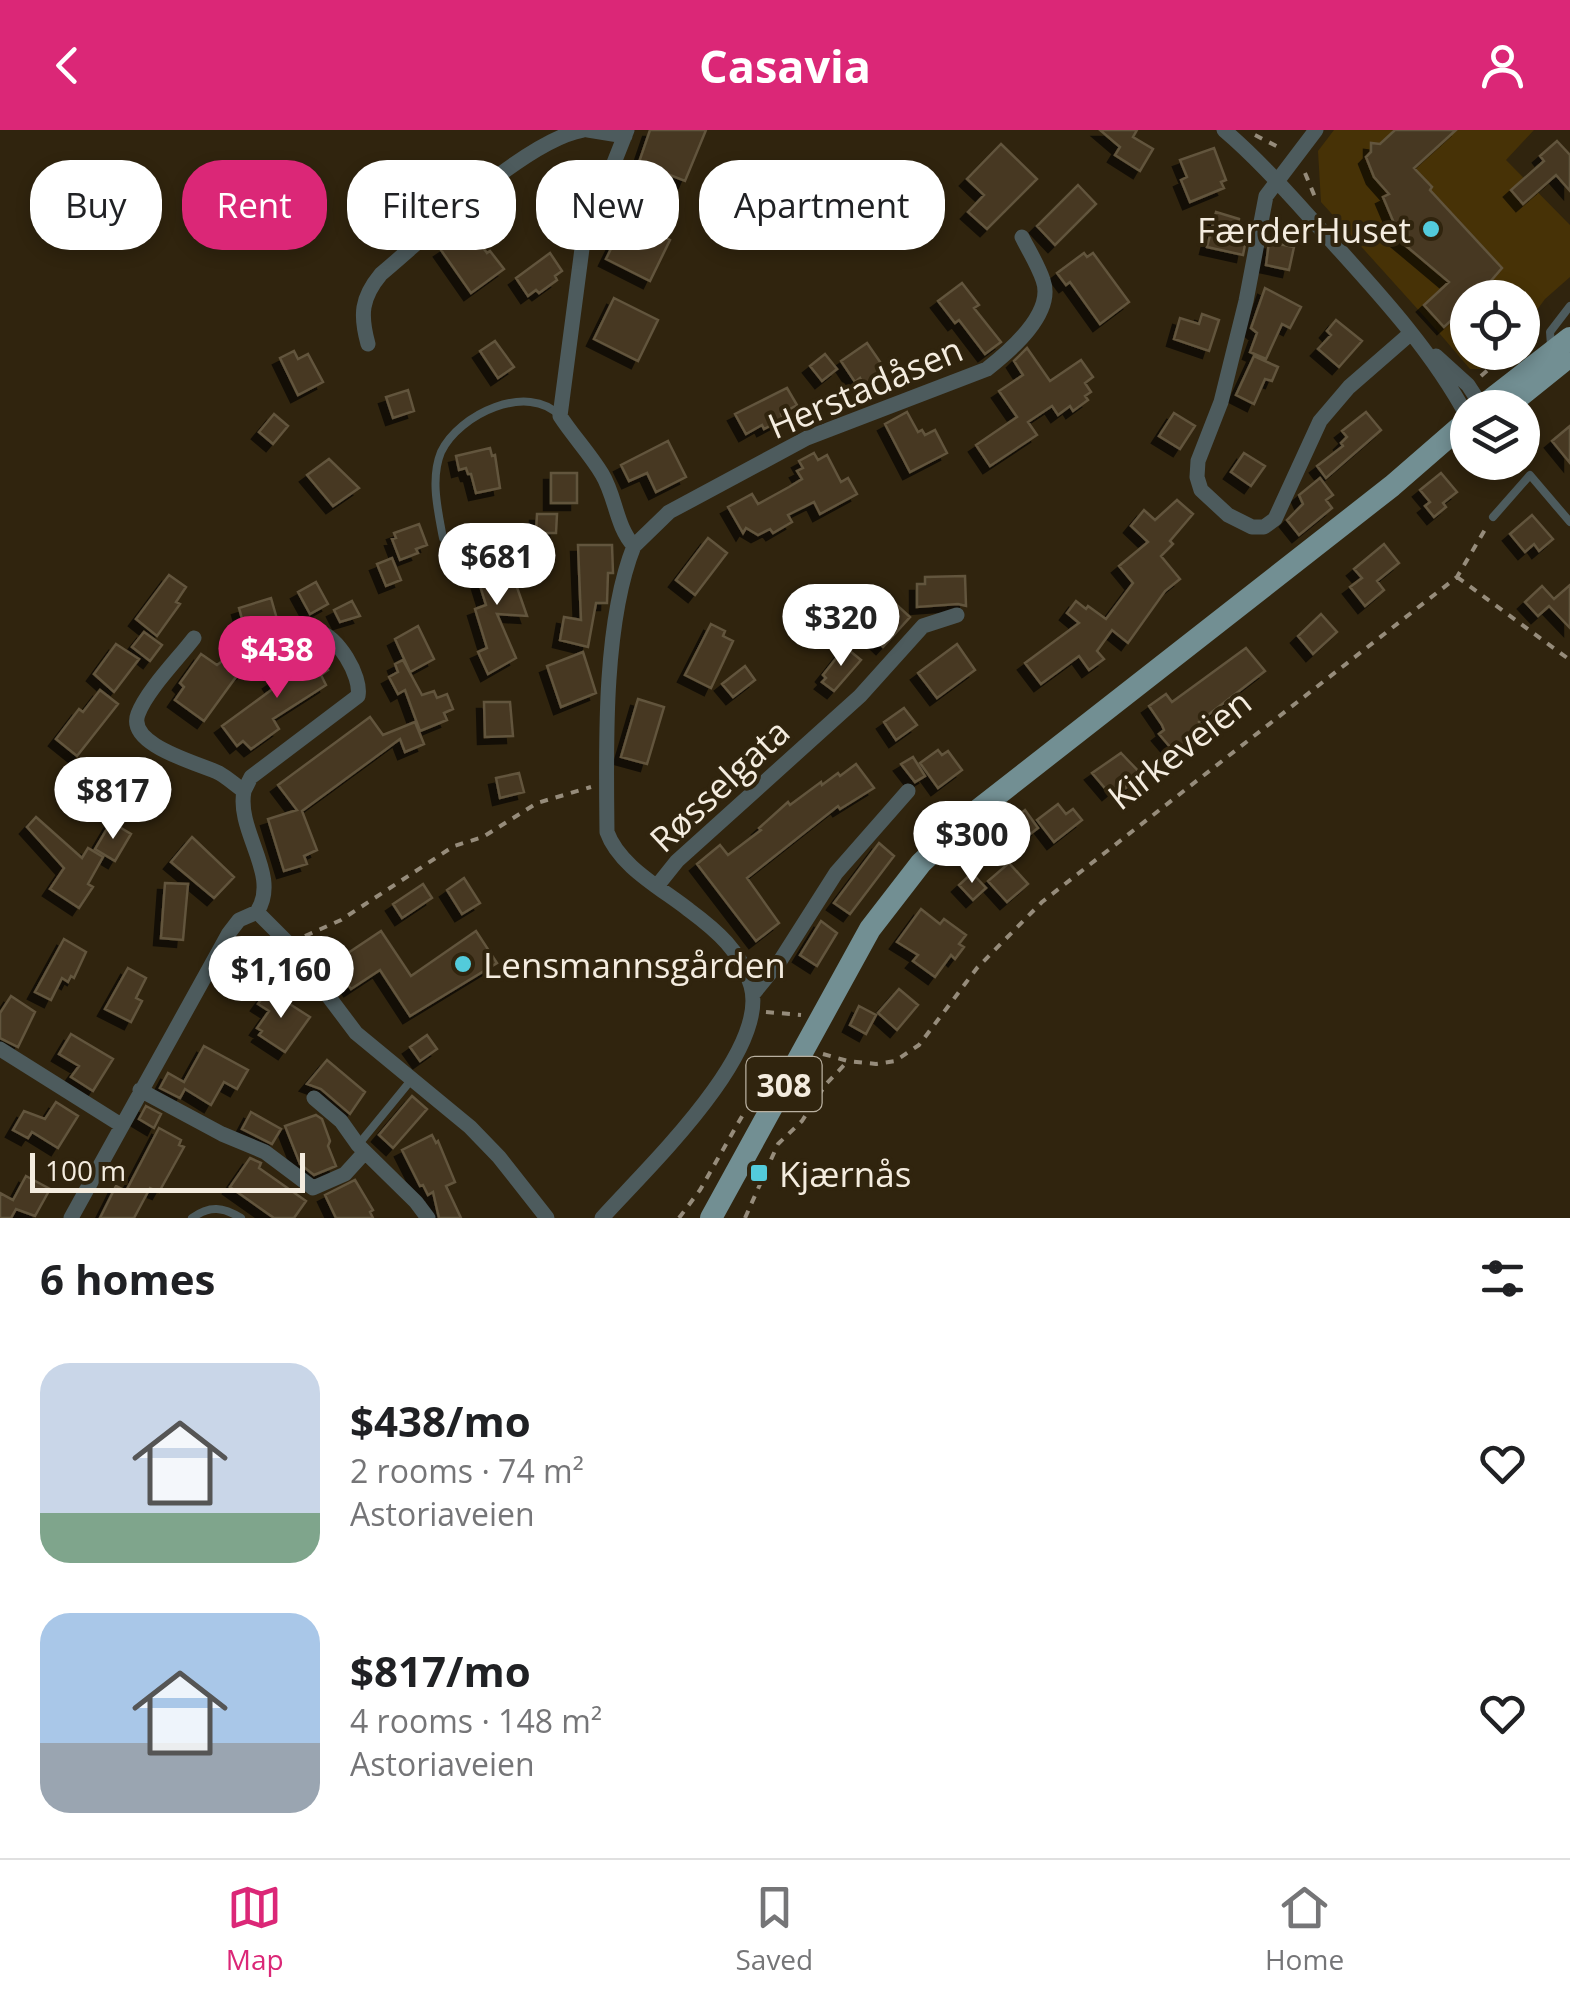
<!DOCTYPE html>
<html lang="en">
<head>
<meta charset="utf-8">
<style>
	body { margin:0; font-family:"Open Sans",sans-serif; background:#f6f6f6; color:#202124; height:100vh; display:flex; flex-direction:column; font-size:38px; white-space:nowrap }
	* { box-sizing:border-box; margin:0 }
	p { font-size:32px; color:#757577 }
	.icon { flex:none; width:55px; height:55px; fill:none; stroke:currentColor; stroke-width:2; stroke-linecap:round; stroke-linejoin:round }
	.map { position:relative; height:1088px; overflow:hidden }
	.details { display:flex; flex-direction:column; background:#fff; flex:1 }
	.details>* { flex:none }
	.hud { position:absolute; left:30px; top:30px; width:1000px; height:90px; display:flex; gap:20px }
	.buttons { position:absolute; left:1450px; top:150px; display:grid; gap:20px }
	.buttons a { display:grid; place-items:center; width:90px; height:90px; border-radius:50%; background:#fff; box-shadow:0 5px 15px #0003; font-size:50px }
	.scale { position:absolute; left:30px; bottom:25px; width:275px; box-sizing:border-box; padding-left:10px; border:5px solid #f4ecdf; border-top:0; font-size:28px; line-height:35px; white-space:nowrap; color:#f4ecdf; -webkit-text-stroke:8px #30240e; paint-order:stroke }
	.price { position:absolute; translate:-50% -85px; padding:0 22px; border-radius:35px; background:#fff; color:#222; font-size:32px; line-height:65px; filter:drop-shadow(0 2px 5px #0008) }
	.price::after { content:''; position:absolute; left:50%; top:60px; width:30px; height:22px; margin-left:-15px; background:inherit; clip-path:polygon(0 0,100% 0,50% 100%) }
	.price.active { background:#db2777; color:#fff }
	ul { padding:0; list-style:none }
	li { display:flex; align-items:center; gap:30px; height:250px; padding:0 40px }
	li span { display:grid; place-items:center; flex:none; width:280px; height:200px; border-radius:30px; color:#555 }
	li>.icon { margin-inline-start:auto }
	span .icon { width:120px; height:120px; fill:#fffc; stroke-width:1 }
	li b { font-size:42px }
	h2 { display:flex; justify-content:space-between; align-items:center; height:120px; padding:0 40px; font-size:42px }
	.chip { padding:0 35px; border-radius:40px; background:#fff; box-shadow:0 5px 15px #0003; font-size:35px; line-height:90px }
	.chip.active { background:#db2777; color:#fff }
	header { display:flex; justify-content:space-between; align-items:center; height:130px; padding:0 40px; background:#db2777; color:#fff; font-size:45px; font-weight:700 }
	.tab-bar { display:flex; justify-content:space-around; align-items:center; height:140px; border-top:2px solid #e0e0e0; background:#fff; font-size:28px; color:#757577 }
	.tab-bar a { display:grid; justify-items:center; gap:5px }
	.tab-bar .active { color:#db2777 }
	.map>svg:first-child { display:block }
	.green { fill:#473206 }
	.building { fill:#463923; stroke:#62543d; stroke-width:2.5; filter:url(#shadow) }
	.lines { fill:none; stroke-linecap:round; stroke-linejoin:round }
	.path { stroke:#968c7b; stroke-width:4; stroke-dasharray:8 8; stroke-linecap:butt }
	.lane { stroke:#4d5b5d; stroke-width:8 }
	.street { stroke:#4d5b5d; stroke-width:15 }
	.primary { stroke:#728f93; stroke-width:22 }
	.poi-dot { fill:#53cbdb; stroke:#30240e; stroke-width:4 }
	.labels { text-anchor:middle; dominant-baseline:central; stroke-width:8; stroke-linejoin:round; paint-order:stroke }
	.shield { fill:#30240e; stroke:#b9b0a0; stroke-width:2.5 }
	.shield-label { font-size:32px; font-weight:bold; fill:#f4ecdf }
	.poi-label { font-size:35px; fill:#f4ecdf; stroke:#30240e; text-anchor:start }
	.street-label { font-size:35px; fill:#f4ecdf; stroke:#30240e }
</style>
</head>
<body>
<header><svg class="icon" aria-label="back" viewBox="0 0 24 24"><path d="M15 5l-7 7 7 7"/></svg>Casavia<svg class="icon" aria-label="person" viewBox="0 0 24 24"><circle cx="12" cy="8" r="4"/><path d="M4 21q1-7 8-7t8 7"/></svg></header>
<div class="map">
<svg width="1570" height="1088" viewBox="0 0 1570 1088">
	<defs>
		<filter id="shadow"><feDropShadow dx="-7" dy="7" stdDeviation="0" flood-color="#0009"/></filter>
	</defs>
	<rect width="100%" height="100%" fill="#30240e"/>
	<!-- green -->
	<path class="green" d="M1334 0H1534L1506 30 1570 95V147L1545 169 1523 199 1522 168H1468V222L1497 223 1480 239H1470L1440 204 1321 72 1318 21Z"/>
	<!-- building -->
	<path class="building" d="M650 0H706L685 51 660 41 654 55 634 47Z
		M1100 0H1137L1133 7 1153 19 1140 41 1115 25 1120 17Z
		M1395 0H1456L1414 38 1432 57 1430 60 1502 138 1476 168H1468V175L1444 197 1424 175 1449 152 1393 105 1397 100 1383 67 1389 64 1374 47 1366 27 1371 22V13L1380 14Z
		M1557 11 1570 25V61L1556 45 1523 74 1511 60 1544 31 1540 26Z
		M1001 14 1037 49 987 99 968 82 984 65 967 49Z
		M1214 18 1226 50 1221 52 1224 58 1190 72 1181 50 1187 47 1180 30Z
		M1078 55 1096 74 1055 115 1037 96Z
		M1216 82 1239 89 1238 97 1248 99 1243 125 1207 117Z
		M626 88 670 110 650 151 606 129Z
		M470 100 487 123 490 121 504 139 471 163 441 120Z
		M1269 112 1294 117 1289 140 1266 135Z
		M550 123 562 141 555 146 557 150 539 163 536 160 528 166 516 148Z
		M1084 123 1087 127 1093 123 1129 172 1100 194 1070 152 1066 155 1057 143Z
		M962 153 979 175 974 178 1001 212 985 224 959 190 955 193 938 171Z
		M1265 158 1301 177 1290 198 1282 194 1266 229 1250 222 1257 203 1251 198Z
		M614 168 658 190 638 231 594 209Z
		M1202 184 1219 190 1209 221 1174 209 1180 188 1199 194Z
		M1336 190 1362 211 1339 237 1318 219 1331 205 1327 201Z
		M495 211 514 237 498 248 480 221Z
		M867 213 887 242 865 257 860 248 855 252 841 231Z
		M1027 218 1050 251 1081 230 1093 247 1085 253 1091 262 1085 266 1088 270 1073 281 1070 276 1058 285 1052 276 1028 292 1037 305 990 336 976 315 1017 287 999 261 1023 245 1014 231Z
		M294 221 298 229 308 224 323 252 298 265 280 228Z
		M825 224 837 239 822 251 810 236Z
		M1254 226 1278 237 1272 251 1265 249 1254 274 1236 265Z
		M787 258 797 275 781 284 783 289 764 299 762 295 746 304 735 284Z
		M408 260 414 281 393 288 386 267Z
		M907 282 918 302 922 300 925 305 935 300 947 323 910 342 885 294Z
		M1366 282 1381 300 1326 348 1317 336 1343 316 1341 313 1347 307 1342 301Z
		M1174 283 1195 296 1180 319 1159 306Z
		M274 284 288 296 273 314 259 302Z
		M1570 296V333L1552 311Z
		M668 311 686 347 656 362 647 343 629 351 621 335Z
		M490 318 492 326 495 325 500 358 476 363 471 344H468L466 338 459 340 456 326Z
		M814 323 818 330 827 325 841 352 848 348 857 364 820 384 814 372 788 385 792 392 773 403 770 399 758 405 746 398 743 403 728 377 752 364 758 374 789 357 802 349 797 341 803 338 799 331Z
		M1244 323 1265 336 1251 356 1231 342Z
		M329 329 359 358 333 376 307 345Z
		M551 343H577V373H551Z
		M1441 343 1457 362 1443 373 1446 377 1434 387 1425 376 1430 372 1420 360Z
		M1320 348 1333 365 1326 370 1332 378 1299 405 1287 390 1303 374 1299 365Z
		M1177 370 1193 384 1170 411 1173 414 1161 426 1180 449 1165 461 1128 513 1112 500 1097 521 1104 529 1089 540 1079 526 1041 554 1025 533 1079 493 1067 483 1076 471 1086 479 1088 476 1106 489 1133 453 1119 436 1148 412 1131 396 1144 380 1155 390Z
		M537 384H557L556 403H536Z
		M1532 385 1553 409 1539 421 1534 414 1525 422 1510 404Z
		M419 394 427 415 416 419 418 423 400 430 392 409 396 408 394 403Z
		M708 408 727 423 695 465 676 450Z
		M1384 414 1399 433 1377 451 1384 460 1365 476 1350 457 1362 448 1354 439Z
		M578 415H612L613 443H608L607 473H596L588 517 560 510 564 487 581 490Z
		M510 421 517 445 513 446 527 486 497 484 516 528 488 544 478 522 487 518 475 479 486 475 473 433Z
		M392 428 401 450 386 456 377 434Z
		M169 445 186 457 176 472 180 474 157 506 136 489Z
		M965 446 966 476 958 474 917 477V454H925V447Z
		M316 452 328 474 310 484 298 462Z
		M1570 455V498L1549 476 1538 486 1525 472 1542 456 1554 469Z
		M888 467 910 487 883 517 861 496Z
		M271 468 277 489 269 491 276 512 251 520 239 478Z
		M352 471 360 486 340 492 334 480Z
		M1321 484 1337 502 1313 524 1298 506Z
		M711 494 725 501 723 506 733 511 711 558 685 545Z
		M418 496 434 529 410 542 395 509Z
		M144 502 162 515 150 531 132 517Z
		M116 514 139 529 114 562 94 544Z
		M957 514 975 540 937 568 918 543Z
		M845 517 861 530 834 561 822 552 826 548 823 545Z
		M1246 518 1265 541 1199 592 1205 600 1176 624 1159 604 1164 600 1162 595 1149 576 1166 564 1172 572Z
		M237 520 250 537 236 547 204 591 175 570 184 557 180 553 201 524 217 535Z
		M314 520 328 540 321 545 326 555 273 589 279 599 251 619 243 611 237 616 222 596 274 558 270 552Z
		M583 522 596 563 561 577 547 536Z
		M403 530 422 565 434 561 437 568 447 564 453 579 444 583 447 590 420 601 405 560 398 564 389 547 398 542 395 534Z
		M745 536 755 550 733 567 722 554Z
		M100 560 118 574 77 626 56 609 79 579 83 582Z
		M638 569 664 577 647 634 621 627Z
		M484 572H510L513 606 485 607Z
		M904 578 917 595 896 610 884 592Z
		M370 587 383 605 415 592 424 614 405 622 400 609 302 681 317 720 304 726 307 734 284 741 268 689 297 680 278 655Z
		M938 620 942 625 948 621 962 640 938 658 920 633Z
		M1121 623 1142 645 1126 658 1122 652 1109 663 1092 643Z
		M913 627 925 646 915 652 901 634Z
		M92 630 104 640 92 655 80 644Z
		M856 634 874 658 840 679 838 676 747 748 779 793 756 811 697 734 720 715 728 725 761 700 759 698 788 672 790 675 821 652 822 655 838 643 840 646Z
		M519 643 524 662 500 668 496 648Z
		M1058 674 1066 684 1073 679 1082 690 1054 712 1037 690Z
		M1025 680 1038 698 1025 708 1011 691Z
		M36 687 82 728 88 718 103 727 88 754 93 757 79 778 50 759 64 738 27 697Z
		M111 692 131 704 115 731 95 719Z
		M192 707 234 747 214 768 171 732Z
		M879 713 894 726 850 784 834 773Z
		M1009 733 1028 754 1007 772 988 751Z
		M972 743 986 758 973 770 959 755Z
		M464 748 480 773 462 784 447 760Z
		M165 753 188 754 183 810 161 808Z
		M423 754 432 768 402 788 393 774Z
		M921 779 940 794 944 789 966 805 959 814 964 817 955 829 951 825 935 847 913 831 918 825 897 812Z
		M821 791 837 803 817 836 800 825Z
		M381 801 411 846 476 801 497 833 410 886 380 840 351 859 333 833Z
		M64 809 86 822 74 848 71 846 68 852 62 848 51 870 35 862Z
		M257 816 274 823 261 857 226 854 227 834 235 835 236 829 251 830Z
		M128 838 146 848 136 868 142 871 131 892 105 879Z
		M899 859 918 875 897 900 878 883Z
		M268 860 310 887 285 922 259 905 262 901 257 898 269 881 258 874Z
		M11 866 35 882 18 917 0 908V883Z
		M859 876 876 885 866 904 850 895Z
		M71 904 113 929 93 961 71 947 79 936 59 924Z
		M427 905 437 919 420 931 410 917Z
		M204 916 248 940 237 959 224 952 211 975 185 959 180 968 160 958 168 943 184 952Z
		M327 930 365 962 350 984 321 959 307 954Z
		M412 966 427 979 393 1018 379 1005Z
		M56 972 78 986 58 1018 32 1002 28 1008 13 1000 24 981 45 989Z
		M146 976 161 984 154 998 139 989Z
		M251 982 281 999 272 1014 242 999Z
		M316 985 322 989 330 1011 328 1016 336 1036 314 1045 300 1034 285 996Z
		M159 998 181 1010 179 1015 184 1017 159 1062 150 1058 134 1088H100L116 1056 126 1061Z
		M432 1005 436 1013 438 1011 455 1052 446 1056 461 1088H439L433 1062 428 1065 423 1055 420 1056 402 1020Z
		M250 1028 261 1033 259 1038 306 1071 294 1088H274L230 1057Z
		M26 1046 50 1059 35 1086 16 1079 11 1088H0V1063L13 1070Z
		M355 1050 373 1080 370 1082 373 1088H336L325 1065Z"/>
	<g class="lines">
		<!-- path -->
		<path class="path" d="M1255 5 1282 19
			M1305 43 1315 67
			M1522 210 1537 196
			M1481 246 1508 222
			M1522 302V332
			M1457 447 1570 530
			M305 806 341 790 454 716 483 707 537 673 591 657
			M766 882 801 885
			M823 924 848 931 876 934 895 931 919 915 977 838 1042 772 1457 447 1486 398
			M679 1088 700 1060 745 981
			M745 1088 778 1014 802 991 826 954 848 931"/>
		<!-- lane -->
		<path class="lane" d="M1551 215 1550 202 1570 176
			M1493 387 1530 345 1570 392
			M443 408C438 381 430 349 441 322 459 284 528 252 560 286
			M358 1015 412 949
			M192 1088C210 1075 223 1077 241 1088"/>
		<!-- street -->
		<path class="street" d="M588 0 625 6
			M1224 0C1258 29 1286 61 1316 94 1370 154 1429 215 1468 288
			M1316 0 1266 66 1246 171 1221 272 1198 331 1197 347 1201 360 1228 385 1252 397H1264L1275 389 1320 291 1349 257 1411 203
			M368 214C360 185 361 168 381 144 429 104 526 10 583 0
			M1436 226 1468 255 1483 278
			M634 416 669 382 807 308 987 239C1011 220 1055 183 1043 150 1038 135 1029 121 1022 107
			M194 508C178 529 147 560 138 584 126 615 198 633 219 643 228 648 235 655 244 661 236 702 281 745 257 782L289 814 356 903 470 997 499 1027 547 1088
			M244 661 251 647 358 566C362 546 337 505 317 501L300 507
			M657 756 677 731 860 566 923 496 957 485
			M753 864 780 831 836 743 908 661
			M0 919 121 995
			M140 960 222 1004 265 1022 313 1058 345 1044 365 1022
			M314 968 341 991 358 1015 416 1072 428 1088
			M71 1088 229 803 239 790 257 782
			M602 1088C644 1041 770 923 751 856 742 822 716 800 689 780 661 758 619 736 607 702 606 618 603 493 634 416 616 397 616 367 602 344 590 324 573 306 560 286L583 111 627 0"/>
		<!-- primary -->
		<path class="primary" d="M1480 278 1570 208
			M1505 278 1565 230
			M711 1088 870 799 921 733 978 680 1392 356 1468 290"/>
	</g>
	<!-- markers -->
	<g class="poi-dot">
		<circle cx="1431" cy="99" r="10"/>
		<circle cx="463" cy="834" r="10"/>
		<rect x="749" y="1033" width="20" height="20" rx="5"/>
	</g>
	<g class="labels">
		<!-- shield labels -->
		<rect class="shield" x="746.5" y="927" width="75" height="54" rx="8"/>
		<g class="shield-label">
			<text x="784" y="954">308</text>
		</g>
		<!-- poi labels -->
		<g class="poi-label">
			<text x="1411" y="99" text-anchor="end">FærderHuset</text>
			<text x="483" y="834">Lensmannsgården</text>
			<text x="779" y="1043">Kjærnås</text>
		</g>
		<!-- street labels -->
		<g class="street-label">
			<text transform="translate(865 257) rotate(-23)">Herstadåsen</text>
			<text transform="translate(1179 619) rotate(-38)">Kirkeveien</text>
			<text transform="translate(719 655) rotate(-43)">Røsselgata</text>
		</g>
	</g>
</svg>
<div class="buttons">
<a><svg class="icon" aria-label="locate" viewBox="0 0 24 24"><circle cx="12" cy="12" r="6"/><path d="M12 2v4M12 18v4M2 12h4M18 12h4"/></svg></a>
<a><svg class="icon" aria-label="layers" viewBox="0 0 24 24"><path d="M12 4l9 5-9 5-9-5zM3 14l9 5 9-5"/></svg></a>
</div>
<div class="scale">100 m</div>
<b class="price" style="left:497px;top:478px">$681</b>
<b class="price" style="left:841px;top:539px">$320</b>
<b class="price active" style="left:277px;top:571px">$438</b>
<b class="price" style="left:113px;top:712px">$817</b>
<b class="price" style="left:972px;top:756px">$300</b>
<b class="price" style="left:281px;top:891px">$1,160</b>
<div class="hud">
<a class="chip">Buy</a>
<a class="chip active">Rent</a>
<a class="chip">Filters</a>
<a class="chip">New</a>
<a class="chip">Apartment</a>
</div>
</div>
<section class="details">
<h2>6 homes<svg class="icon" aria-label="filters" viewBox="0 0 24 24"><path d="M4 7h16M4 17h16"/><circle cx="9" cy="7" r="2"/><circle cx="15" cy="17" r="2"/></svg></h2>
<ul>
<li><span style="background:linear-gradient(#c9d6e8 75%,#7fa58c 0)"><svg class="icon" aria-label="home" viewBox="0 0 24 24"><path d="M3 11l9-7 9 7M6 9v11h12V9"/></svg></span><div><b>$438/mo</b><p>2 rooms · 74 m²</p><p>Astoriaveien</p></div><svg class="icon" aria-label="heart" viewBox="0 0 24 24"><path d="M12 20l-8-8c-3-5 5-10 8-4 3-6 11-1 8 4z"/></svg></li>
<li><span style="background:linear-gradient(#a9c7e8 65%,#9aa5b1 0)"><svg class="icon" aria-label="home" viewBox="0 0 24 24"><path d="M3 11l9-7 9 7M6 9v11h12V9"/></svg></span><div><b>$817/mo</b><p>4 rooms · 148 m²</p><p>Astoriaveien</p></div><svg class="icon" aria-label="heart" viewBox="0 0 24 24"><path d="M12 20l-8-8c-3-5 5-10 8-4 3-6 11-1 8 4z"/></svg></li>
</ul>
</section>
<nav class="tab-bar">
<a class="active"><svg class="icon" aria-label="map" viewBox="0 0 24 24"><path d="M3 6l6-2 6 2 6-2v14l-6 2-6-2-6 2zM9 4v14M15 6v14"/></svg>Map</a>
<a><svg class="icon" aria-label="saved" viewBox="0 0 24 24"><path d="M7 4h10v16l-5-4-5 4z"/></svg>Saved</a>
<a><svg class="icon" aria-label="home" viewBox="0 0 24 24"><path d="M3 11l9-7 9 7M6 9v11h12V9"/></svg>Home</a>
</nav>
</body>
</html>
